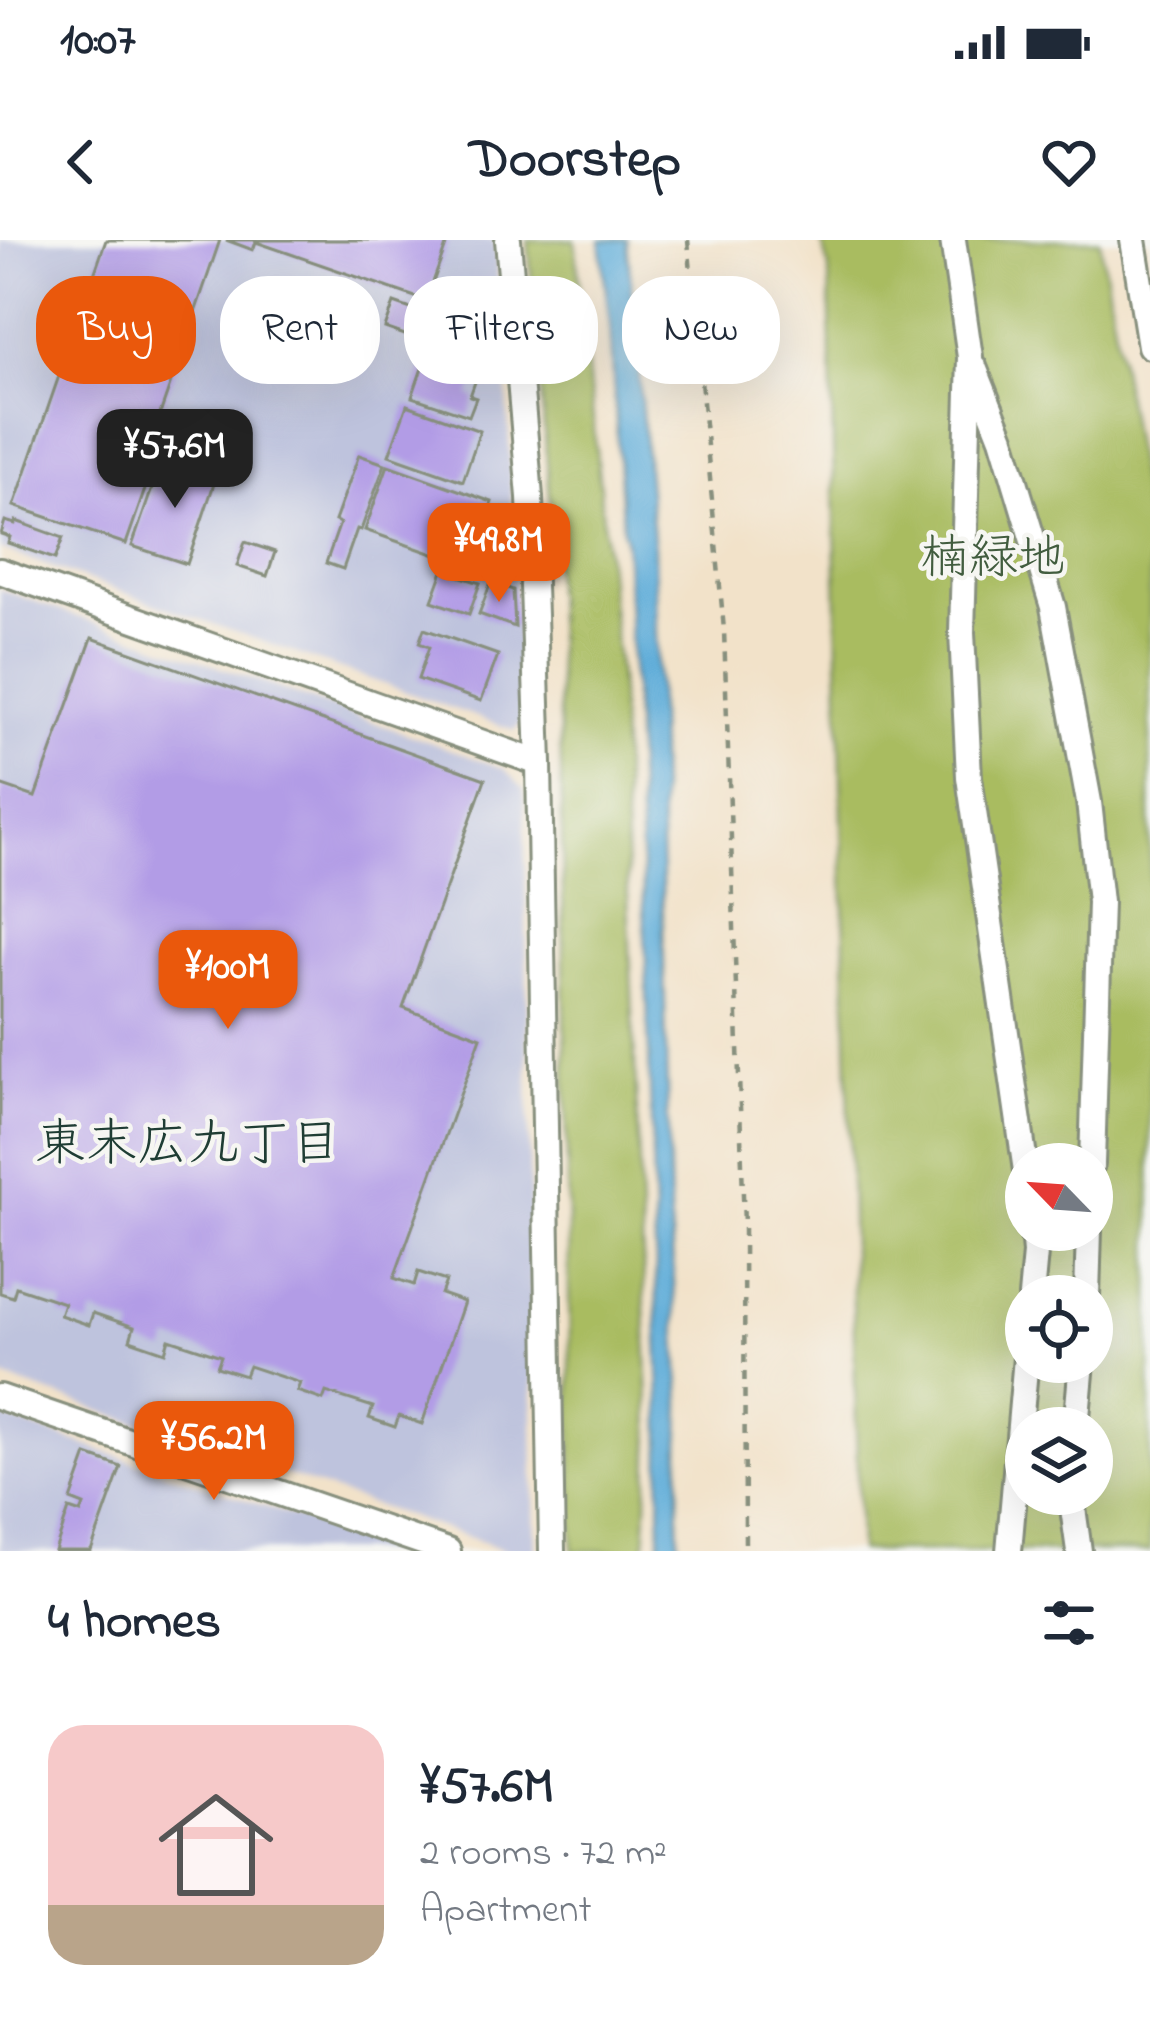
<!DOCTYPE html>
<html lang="en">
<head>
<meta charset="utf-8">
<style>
	body { margin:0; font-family:"Indie Flower","Klee One",sans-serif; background:#f6f6f7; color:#1f2937; height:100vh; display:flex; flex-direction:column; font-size:45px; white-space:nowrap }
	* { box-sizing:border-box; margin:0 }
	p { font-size:39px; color:#747a83 }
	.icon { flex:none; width:66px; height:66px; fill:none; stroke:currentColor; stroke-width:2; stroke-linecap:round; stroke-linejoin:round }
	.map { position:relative; height:1311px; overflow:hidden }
	.sheet { display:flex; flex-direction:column; background:#fff; flex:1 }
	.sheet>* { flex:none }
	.top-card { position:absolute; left:36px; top:36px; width:1080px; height:108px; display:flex; gap:24px }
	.needle { width:78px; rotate:295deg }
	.controls { position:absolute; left:1005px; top:903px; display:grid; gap:24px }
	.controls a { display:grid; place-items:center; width:108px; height:108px; border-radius:50%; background:#fff; box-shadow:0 12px 48px #0002; font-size:60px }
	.price { position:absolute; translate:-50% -102px; padding:0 27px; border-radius:24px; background:#ea580c; color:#fff; font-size:39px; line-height:78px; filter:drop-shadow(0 3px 6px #0008) }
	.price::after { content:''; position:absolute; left:50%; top:72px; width:36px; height:27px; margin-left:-18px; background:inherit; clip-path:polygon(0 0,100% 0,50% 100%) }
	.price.active { background:#222; color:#fff }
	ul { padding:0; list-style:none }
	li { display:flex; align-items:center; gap:36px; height:300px; padding:0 48px }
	li span { display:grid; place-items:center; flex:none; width:336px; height:240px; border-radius:36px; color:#555 }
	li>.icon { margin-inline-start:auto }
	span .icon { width:144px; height:144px; fill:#fffc; stroke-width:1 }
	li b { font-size:51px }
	h2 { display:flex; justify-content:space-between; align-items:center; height:144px; padding:0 48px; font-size:51px }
	.chip { padding:0 42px; border-radius:48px; background:#fff; box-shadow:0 12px 48px #0002; font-size:42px; line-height:108px }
	.chip.active { background:#ea580c; color:#fff }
	.status { display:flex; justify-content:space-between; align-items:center; height:84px; padding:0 60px; background:#fff; direction:ltr }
	.status svg { height:33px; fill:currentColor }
	header { display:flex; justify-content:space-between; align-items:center; height:156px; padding:0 48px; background:#fff; font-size:54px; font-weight:700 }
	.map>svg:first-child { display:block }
	.industrial { fill:#bec3dd }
	.green { fill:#a9bc60; stroke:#647c4a; stroke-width:3; fill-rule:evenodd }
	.water { fill:#60add9; stroke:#407586; stroke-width:3 }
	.building { fill:#b29ce6 }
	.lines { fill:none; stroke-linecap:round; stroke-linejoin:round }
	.minor-casing { stroke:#88907e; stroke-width:30 }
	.path { stroke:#88907e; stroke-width:4.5; stroke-dasharray:9 9; stroke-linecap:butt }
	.minor { stroke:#fff; stroke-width:24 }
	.labels { text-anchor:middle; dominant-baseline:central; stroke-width:9; stroke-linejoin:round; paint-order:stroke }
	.park-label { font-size:48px; fill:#425d3f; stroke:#f6f6f2 }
	.neighbourhood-label { font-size:51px; fill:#1f3d34; stroke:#f6f6f2 }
</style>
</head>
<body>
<div class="status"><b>10:07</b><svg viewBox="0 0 49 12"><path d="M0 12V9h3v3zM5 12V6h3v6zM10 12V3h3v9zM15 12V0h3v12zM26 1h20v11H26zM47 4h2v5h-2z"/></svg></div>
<header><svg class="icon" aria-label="back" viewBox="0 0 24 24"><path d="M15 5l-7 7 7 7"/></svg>Doorstep<svg class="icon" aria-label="heart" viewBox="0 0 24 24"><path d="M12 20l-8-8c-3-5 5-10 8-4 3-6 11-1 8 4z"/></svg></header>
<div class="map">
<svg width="1150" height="1311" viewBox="0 0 1150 1311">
	<rect width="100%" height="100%" fill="#f6f6f2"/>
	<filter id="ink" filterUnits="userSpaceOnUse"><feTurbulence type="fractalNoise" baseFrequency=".00833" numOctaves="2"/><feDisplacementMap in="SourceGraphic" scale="24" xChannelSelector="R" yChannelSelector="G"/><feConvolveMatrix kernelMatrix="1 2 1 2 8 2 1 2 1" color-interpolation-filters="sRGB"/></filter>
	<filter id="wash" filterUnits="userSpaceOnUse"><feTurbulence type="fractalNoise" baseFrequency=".004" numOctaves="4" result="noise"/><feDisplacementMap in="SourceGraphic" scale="48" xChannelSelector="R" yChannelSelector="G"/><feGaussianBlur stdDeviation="2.7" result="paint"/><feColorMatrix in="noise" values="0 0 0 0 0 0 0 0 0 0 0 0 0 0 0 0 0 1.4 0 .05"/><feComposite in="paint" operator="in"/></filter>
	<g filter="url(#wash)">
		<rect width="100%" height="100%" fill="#f2e2c9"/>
		<!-- industrial -->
		<path class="industrial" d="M0 0H494L505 109 521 483 514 490 0 309Z
			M0 349 505 529 524 550 535 1311H508L0 1136Z
			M0 1176 396 1311H0Z"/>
		<!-- green -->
		<path class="green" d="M528 0H575L619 439 650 1191 645 1311H573L561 526 551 269Z
			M821 0H1100L1150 304V1311H859L829 28ZM1026 924H1092V990H1026ZM1026 1056H1092V1122H1026ZM1026 1188H1092V1254H1026Z"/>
		<!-- water -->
		<path class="water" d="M600 0H627L654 308 670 974 681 1162 678 1311H660L661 1189 645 690 625 297 623 292 610 84Z"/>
		<g id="blocks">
			<!-- building -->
			<path class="building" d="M106 0H220L148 209 158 212 126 304 14 266Z
				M226 0H448L432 45 498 68 491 88 426 65 427 61 256 2 253 10Z
				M394 63 431 76 422 101 385 88Z
				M439 79 486 95 476 123 481 125 470 156 476 158 469 176 412 157Z
				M407 165 480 191 463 241 389 215Z
				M359 215 385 224 361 290 357 289 343 329 326 323 340 283 335 281Z
				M163 217 217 235 187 324 132 306Z
				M388 225 492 262 470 327 365 290Z
				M5 281 15 284 16 281 63 298 55 319 8 303 10 297 1 294Z
				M245 302 275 312 267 336 237 326Z
				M443 331 480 343 469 374 432 361Z
				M491 342 513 350 515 387 479 374Z
				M424 389 498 415 481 461 418 439 429 407 419 403Z
				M92 398 485 539 403 768 481 797 394 1038 414 1045 418 1032 446 1041 441 1054 464 1062 422 1184 399 1176 395 1187 369 1178 373 1167 326 1152 323 1160 297 1151 300 1143 249 1126 245 1136 217 1127 221 1116 169 1099 165 1112 130 1100 134 1087 93 1073 89 1085 60 1075 64 1063 16 1047 13 1057 0 1053V545L35 557Z
				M87 1215 121 1227 91 1311H55L69 1269 81 1273 84 1265 71 1260Z"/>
		</g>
	</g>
	<g filter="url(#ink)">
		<use href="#blocks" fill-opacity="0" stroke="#88907e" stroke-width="3"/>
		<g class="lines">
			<defs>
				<path id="minor" d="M508 0 530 257 539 523 552 1311
					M953 0 970 117 962 392 969 537 1026 931
					M1133 0 1150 106
					M974 127 1002 198 1053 367 1089 562 1100 662 1092 924
					M0 331 539 523
					M1031 1056 1035 1013 1033 990
					M1087 1056 1089 990
					M0 1157 448 1311
					M1076 1188 1082 1122
					M1071 1254 1079 1311
					M1009 1311 1026 1117"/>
			</defs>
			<!-- minor casing -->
			<use href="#minor" class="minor-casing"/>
			<!-- path -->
			<path class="path" d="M688 0 724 390 744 985 745 1311"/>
			<!-- minor -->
			<use href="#minor" class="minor"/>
		</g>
	</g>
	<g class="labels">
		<!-- park labels -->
		<g class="park-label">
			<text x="993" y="320">楠緑地</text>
		</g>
		<!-- neighbourhood labels -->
		<g class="neighbourhood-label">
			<text x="188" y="906">東末広九丁目</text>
		</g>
	</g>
</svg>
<div class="controls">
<a><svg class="needle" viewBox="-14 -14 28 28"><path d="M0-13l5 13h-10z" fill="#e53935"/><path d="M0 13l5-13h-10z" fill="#747a83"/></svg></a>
<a><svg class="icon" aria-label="locate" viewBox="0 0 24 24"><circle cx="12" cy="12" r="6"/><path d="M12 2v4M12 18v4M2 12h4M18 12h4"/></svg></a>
<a><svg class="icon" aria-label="layers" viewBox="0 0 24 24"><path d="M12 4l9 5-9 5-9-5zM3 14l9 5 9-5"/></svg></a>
</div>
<b class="price active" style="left:175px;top:271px">¥57.6M</b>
<b class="price" style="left:499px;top:365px">¥49.8M</b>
<b class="price" style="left:228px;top:792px">¥100M</b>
<b class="price" style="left:214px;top:1263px">¥56.2M</b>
<div class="top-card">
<a class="chip active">Buy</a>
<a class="chip">Rent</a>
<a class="chip">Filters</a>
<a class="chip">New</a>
</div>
</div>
<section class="sheet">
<h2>4 homes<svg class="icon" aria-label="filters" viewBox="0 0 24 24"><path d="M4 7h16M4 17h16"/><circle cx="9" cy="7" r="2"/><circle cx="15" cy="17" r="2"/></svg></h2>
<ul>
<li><span style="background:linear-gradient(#f6c9c9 75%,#b9a48a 0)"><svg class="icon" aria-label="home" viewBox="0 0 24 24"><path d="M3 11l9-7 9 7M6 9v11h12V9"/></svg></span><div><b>¥57.6M</b><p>2 rooms · 72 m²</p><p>Apartment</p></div></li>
</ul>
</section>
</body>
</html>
